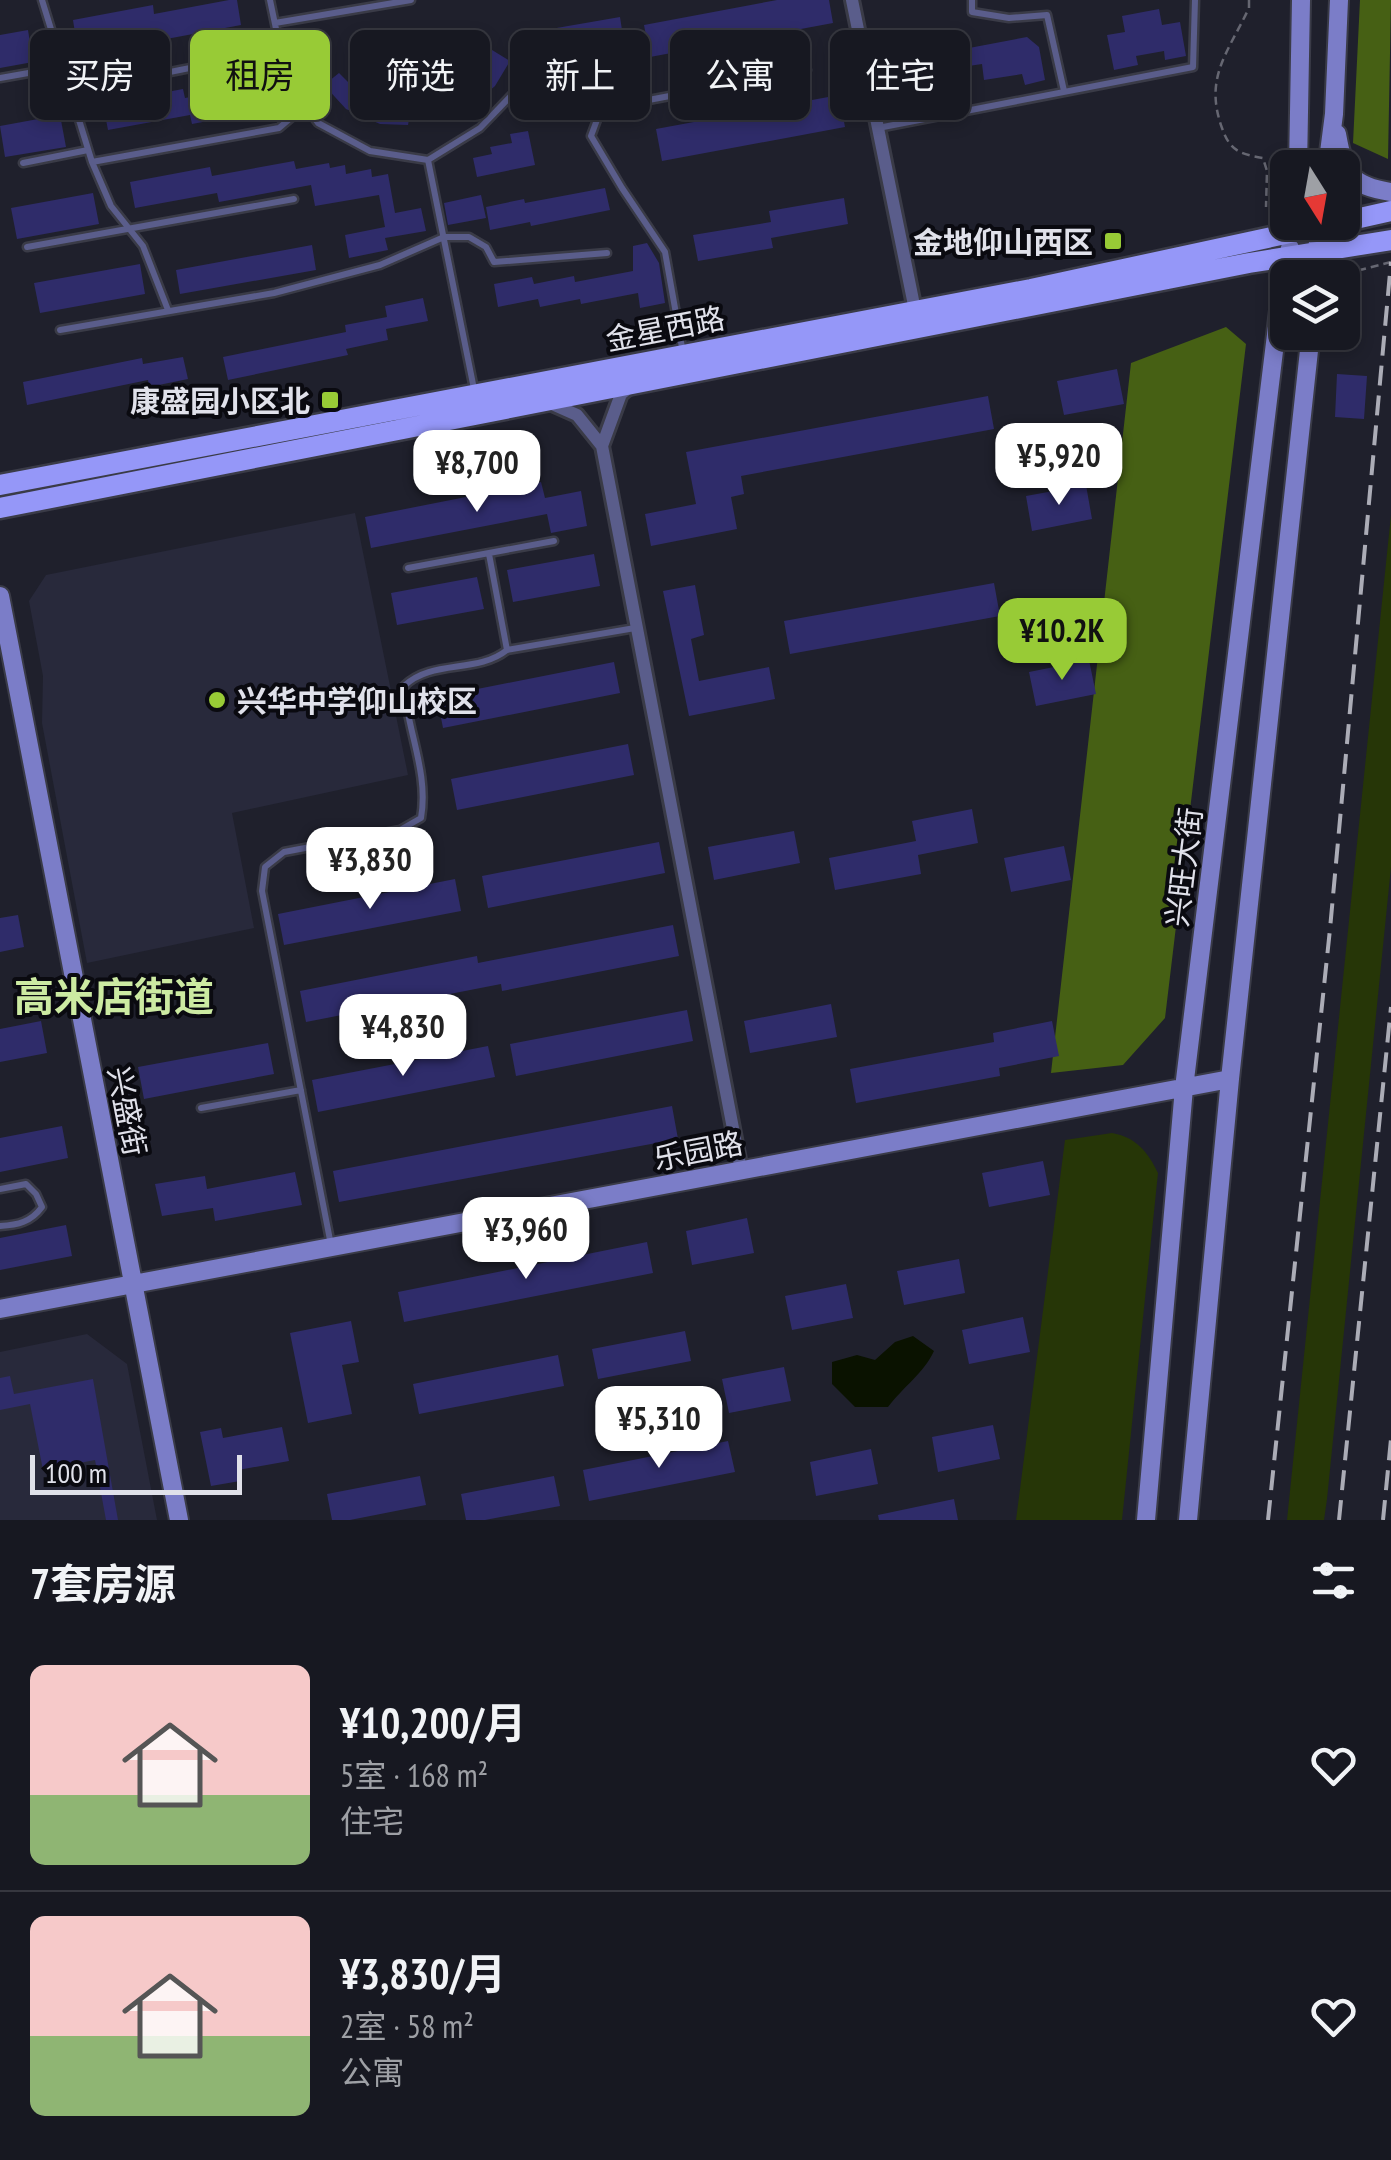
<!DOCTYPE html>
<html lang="zh">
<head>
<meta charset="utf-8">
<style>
	body { margin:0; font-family:"PT Sans Narrow","Noto Sans SC",sans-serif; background:#24252e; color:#f1f3f6; height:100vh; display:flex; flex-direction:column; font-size:38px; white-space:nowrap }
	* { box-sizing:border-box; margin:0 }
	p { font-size:32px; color:#9ea0a5 }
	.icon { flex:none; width:55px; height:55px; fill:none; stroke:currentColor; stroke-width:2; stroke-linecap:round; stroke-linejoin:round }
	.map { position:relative; height:1520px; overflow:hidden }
	.sheet { display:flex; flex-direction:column; background:#171821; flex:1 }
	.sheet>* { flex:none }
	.banner { position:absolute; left:30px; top:30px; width:1332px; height:90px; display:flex; gap:20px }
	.needle { width:65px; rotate:169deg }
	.fabs { position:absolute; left:1270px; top:150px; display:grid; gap:20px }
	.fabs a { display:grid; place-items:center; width:90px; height:90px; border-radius:15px; background:#171821; box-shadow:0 5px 15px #0003,0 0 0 2px #36373f; font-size:50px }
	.scale { position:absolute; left:30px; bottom:25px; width:212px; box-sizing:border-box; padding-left:10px; border:5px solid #e0e1ea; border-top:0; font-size:28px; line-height:35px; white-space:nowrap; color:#e0e1ea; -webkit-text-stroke:8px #0a0a10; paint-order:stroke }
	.price { position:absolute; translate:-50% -85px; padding:0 22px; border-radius:20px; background:#fff; color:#222; font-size:32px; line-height:65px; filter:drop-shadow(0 2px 5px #0008) }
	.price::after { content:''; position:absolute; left:50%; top:60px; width:30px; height:22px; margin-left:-15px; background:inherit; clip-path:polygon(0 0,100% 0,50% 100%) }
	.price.on { background:#98cb36; color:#111 }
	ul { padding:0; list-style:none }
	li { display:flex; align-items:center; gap:30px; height:250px; padding:0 30px }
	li+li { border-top:2px solid #36373f }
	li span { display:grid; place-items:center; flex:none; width:280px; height:200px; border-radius:15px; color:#555 }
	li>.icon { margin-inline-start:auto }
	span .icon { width:120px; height:120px; fill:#fffc; stroke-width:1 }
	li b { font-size:42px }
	h2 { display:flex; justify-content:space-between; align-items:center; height:120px; padding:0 30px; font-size:42px }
	.tag { padding:0 35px; border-radius:15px; background:#171821; box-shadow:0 5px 15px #0003,0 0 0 2px #36373f; font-size:35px; line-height:90px }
	.tag.on { background:#98cb36; color:#111 }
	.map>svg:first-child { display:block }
	.built { fill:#28293b }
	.green { fill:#263607 }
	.forest { fill:#466014 }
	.water { fill:#0a1200 }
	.building { fill:#2f2c6a }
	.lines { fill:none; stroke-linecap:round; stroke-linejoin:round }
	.lane-casing { stroke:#3a3b47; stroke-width:11 }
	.street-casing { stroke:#3a3b47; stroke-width:18 }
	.secondary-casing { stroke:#3a3b47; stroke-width:22 }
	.primary-casing { stroke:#3a3b47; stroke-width:25 }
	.path { stroke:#666772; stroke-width:2.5; stroke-dasharray:8 5; stroke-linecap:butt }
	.lane { stroke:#5a5d8b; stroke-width:6 }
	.street { stroke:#5a5d8b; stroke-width:12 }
	.secondary { stroke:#7b7dc8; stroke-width:18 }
	.primary { stroke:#9597f8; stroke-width:20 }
	.rail { stroke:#abacb6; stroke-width:4; stroke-dasharray:20 10; stroke-linecap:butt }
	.poi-dot { fill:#98cb36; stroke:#0a0a10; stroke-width:4 }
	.labels { text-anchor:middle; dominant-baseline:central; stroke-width:8; stroke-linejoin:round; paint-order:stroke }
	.poi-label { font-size:30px; font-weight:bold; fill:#e0e1ea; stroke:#0a0a10; text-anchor:end }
	.street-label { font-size:30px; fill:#e0e1ea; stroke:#0a0a10 }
	.district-label { font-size:40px; font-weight:bold; fill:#cceaa2; stroke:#0a0a10 }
</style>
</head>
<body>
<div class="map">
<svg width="1391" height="1520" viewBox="0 0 1391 1520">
	<rect width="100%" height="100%" fill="#1f202c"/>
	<!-- built -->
	<path class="built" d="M355 513 408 775 232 813 254 928 87 963 42 723 43 676 29 601 46 575Z
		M87 1334 127 1364 157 1520H0V1352Z"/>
	<!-- green -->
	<path class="green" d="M1391 515V867L1327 1499 1324 1520H1287Z
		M1112 1133C1136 1137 1148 1152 1158 1173L1122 1520H1016L1065 1140Z"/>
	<!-- forest -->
	<path class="forest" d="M1360 0H1391L1388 159 1353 143Z
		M1226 327 1246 344 1165 1018 1123 1065 1051 1073 1131 363Z"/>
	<!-- water -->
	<path class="water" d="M913 1336 934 1351C923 1374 904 1386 888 1407H855L832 1384V1362L857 1355 875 1360 895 1342Z"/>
	<!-- building -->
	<path class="building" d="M229 0H237L241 25 161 40 159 31 77 46 73 20 153 5 154 14Z
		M777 0H829L833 23 650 57 644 25Z
		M1159 9 1162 25 1180 22 1186 56 1165 60 1164 51 1136 56 1138 65 1114 70 1107 35 1125 32 1122 16Z
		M620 17 624 43 550 56 545 30Z
		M28 30 33 62 0 68V35Z
		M1027 37 1039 47 1045 80 1025 85 1022 74 984 80 982 64 955 68 957 84 927 89 929 104 913 105 907 70 911 59Z
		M492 50 510 61 495 86 464 113 445 122 436 105 453 98 468 86Z
		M339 73 359 93 411 108 408 125 380 124 346 109 324 85Z
		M267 83 272 109 192 124 190 115 108 130 103 104 183 89 185 98Z
		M839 95 845 127 662 161 656 129Z
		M60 115 66 147 5 157 0 126Z
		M528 131 535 165 477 177 473 158 492 154 490 147 512 143 510 134Z
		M294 161 296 169 329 163 330 168 345 165 346 174 371 169 372 177 388 174 395 213 421 208 426 231 385 238 388 250 349 258 345 235 385 227 379 195 315 206 311 185 219 202 217 193 135 208 130 182 210 167 212 176Z
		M605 188 610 210 531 226 530 222 490 230 486 207 524 199 525 203Z
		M93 193 99 224 17 239 11 208Z
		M481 195 486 218 448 225 444 203Z
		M844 198 848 224 771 238 773 248 698 261 693 235 771 222 769 211Z
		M647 243 659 263 665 303 640 308 638 293 581 304 580 299 540 307 538 299 498 307 494 284 532 277 534 284 574 276 575 282 633 271V246Z
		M312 245 316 270 180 294 176 270Z
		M140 264 145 294 40 313 34 283Z
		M423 298 428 321 386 329 388 340 346 349 348 355 228 380 223 357 346 332 345 325 387 317 385 306Z
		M183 357 188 379 149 387 148 380 27 405 23 382 142 358 143 364Z
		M1117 369 1124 404 1064 415 1057 381Z
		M1337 374 1367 376 1364 419 1335 417Z
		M988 396 994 429 741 476 744 494 731 497 737 529 651 546 645 514 696 504 686 452Z
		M541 482 545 498 581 491 587 526 551 533 547 514 371 548 365 517Z
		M1086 485 1092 519 1032 531 1026 496Z
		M594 554 600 586 513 602 507 570Z
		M477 577 484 609 397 625 391 593Z
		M994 583 1000 616 790 654 784 621Z
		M695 585 704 635 691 639 699 681 769 667 775 699 689 716 663 591Z
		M1089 660 1096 694 1036 706 1029 672Z
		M614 662 620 693 443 728 437 697Z
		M628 744 634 775 457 810 451 779Z
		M972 809 978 843 918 855 921 874 835 890 829 858 916 841 912 821Z
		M794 831 800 863 714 880 708 847Z
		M659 842 665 873 488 908 482 876Z
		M1064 846 1071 880 1011 892 1004 858Z
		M455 879 461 911 284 945 278 914Z
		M18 915 24 947 0 952V918Z
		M673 925 679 956 502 991 501 984 306 1022 300 991 477 956 478 963Z
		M831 1004 837 1037 750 1053 744 1021Z
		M687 1010 693 1041 516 1076 510 1044Z
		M41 1021 47 1053 0 1062V1029Z
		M1052 1021 1059 1056 999 1068 1000 1076 856 1103 850 1069 994 1042 993 1033Z
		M268 1043 274 1074 144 1099 138 1067Z
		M488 1046 495 1077 318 1112 312 1080Z
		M672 1106 678 1139 339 1202 333 1171Z
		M62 1126 68 1158 0 1172V1138Z
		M1043 1161 1050 1195 989 1207 982 1173Z
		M295 1172 302 1205 215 1221 213 1208 162 1216 155 1184 205 1176 207 1189Z
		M747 1218 754 1253 692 1265 686 1231Z
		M66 1225 72 1256 0 1270V1238Z
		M647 1242 653 1273 404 1322 398 1292Z
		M959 1259 965 1293 904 1305 897 1271Z
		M846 1284 853 1318 792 1330 785 1296Z
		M1023 1317 1030 1352 969 1364 962 1330Z
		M351 1321 359 1362 342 1365 352 1414 308 1423 290 1333Z
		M685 1331 691 1361 598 1379 592 1349Z
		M558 1355 564 1386 419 1414 413 1384Z
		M784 1367 791 1401 729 1413 722 1379Z
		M10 1376 14 1394 93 1379 118 1520H106L95 1460 43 1470 30 1404 0 1410V1378Z
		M993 1425 1000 1459 938 1472 932 1437Z
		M282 1427 289 1461 238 1470 240 1481 211 1486 200 1432 221 1428 223 1438Z
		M728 1441 735 1472 589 1501 583 1470Z
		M871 1449 878 1484 816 1496 810 1462Z
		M420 1476 426 1505 350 1520H332L327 1494Z
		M554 1476 560 1506 485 1520H466L461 1494Z
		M954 1499 958 1520H879L878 1515Z"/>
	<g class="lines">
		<defs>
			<path id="lane" d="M42 0 92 162 111 206 143 246 168 310
				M270 0 287 82 318 123 370 151 428 160 474 389
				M972 0V12L1009 18 1047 15 1064 91
				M275 23 411 0
				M0 78 62 67
				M70 92 280 50
				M878 128 1193 67 1195 0
				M428 160 480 128 530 76
				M92 162 279 128 305 106
				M23 163 88 150
				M27 247 294 199
				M60 330 274 293 380 265 444 237H469L486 247 494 262 607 253
				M683 353 665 252 622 188 591 136 601 109 807 70
				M489 554 507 650
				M408 568 554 541
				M201 1108 301 1090
				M0 1189 26 1184 36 1194 42 1207C31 1222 18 1225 0 1226
				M331 1245 262 891 265 867 284 852 400 830 421 818C429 773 407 730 404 686 432 659 477 674 507 650L635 628"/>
			<path id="street" d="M852 0 915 310
				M550 403 577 415 602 446 741 1170
				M602 446 621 394 631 386"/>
			<path id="secondary" d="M1337 134C1344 173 1350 186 1391 192
				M1298 168 1301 0
				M1327 168 1334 114 1339 0
				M1316 278 1319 222
				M0 596 179 1520
				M0 1309 1230 1079
				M1146 1520 1184 1088 1280 302 1290 248
				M1188 1520 1230 1079 1311 332"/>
			<path id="primary" d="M1342 222 1391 211
				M0 485 1031 289 1341 222
				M0 508 1249 263 1391 240"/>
		</defs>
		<!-- lane casing -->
		<use href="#lane" class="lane-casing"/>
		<!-- street casing -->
		<use href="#street" class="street-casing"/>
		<!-- secondary casing -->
		<use href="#secondary" class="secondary-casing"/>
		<!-- primary casing -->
		<use href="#primary" class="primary-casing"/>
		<!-- path -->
		<path class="path" d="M1249 0V8C1227 54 1204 78 1222 128 1230 151 1240 154 1263 158L1267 171 1266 207
			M1333 277 1391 262"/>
		<!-- lane -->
		<use href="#lane" class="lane"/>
		<!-- street -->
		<use href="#street" class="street"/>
		<!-- secondary -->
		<use href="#secondary" class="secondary"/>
		<!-- primary -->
		<use href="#primary" class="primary"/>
		<!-- rail -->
		<path class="rail" d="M1268 1520 1330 929 1391 262
			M1339 1520 1391 1007
			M1383 1520 1391 1439"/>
	</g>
	<!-- markers -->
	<g class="poi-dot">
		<rect x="1103" y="231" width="20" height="20" rx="5"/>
		<rect x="320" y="390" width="20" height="20" rx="5"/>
		<circle cx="217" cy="700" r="10"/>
	</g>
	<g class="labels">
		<!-- poi labels -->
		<g class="poi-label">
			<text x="1093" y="241">金地仰山西区</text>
			<text x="310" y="400">康盛园小区北</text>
			<text x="237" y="700" text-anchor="start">兴华中学仰山校区</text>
		</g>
		<!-- street labels -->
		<g class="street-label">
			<text transform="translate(665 328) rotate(-11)">金星西路</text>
			<text transform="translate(1183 867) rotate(-83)">兴旺大街</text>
			<text transform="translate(128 1111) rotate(79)">兴盛街</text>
			<text transform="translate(698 1150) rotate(-11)">乐园路</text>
		</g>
		<!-- district labels -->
		<g class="district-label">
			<text x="114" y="996">高米店街道</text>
		</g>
	</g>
</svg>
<div class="fabs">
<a><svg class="needle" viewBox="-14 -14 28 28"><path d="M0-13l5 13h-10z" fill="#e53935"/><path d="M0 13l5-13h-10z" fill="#9ea0a5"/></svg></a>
<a><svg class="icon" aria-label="layers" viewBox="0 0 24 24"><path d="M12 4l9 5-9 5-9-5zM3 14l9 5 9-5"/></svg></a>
</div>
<div class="scale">100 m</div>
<b class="price" style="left:1059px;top:508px">¥5,920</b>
<b class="price" style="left:477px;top:515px">¥8,700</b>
<b class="price on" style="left:1062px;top:683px">¥10.2K</b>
<b class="price" style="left:370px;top:912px">¥3,830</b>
<b class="price" style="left:403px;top:1079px">¥4,830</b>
<b class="price" style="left:526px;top:1282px">¥3,960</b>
<b class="price" style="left:659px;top:1471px">¥5,310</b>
<div class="banner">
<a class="tag">买房</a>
<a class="tag on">租房</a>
<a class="tag">筛选</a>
<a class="tag">新上</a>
<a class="tag">公寓</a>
<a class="tag">住宅</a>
</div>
</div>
<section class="sheet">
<h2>7套房源<svg class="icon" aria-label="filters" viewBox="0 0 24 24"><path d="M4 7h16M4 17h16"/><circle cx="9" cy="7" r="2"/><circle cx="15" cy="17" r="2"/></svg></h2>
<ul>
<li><span style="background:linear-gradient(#f6c9c9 65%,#8fb573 0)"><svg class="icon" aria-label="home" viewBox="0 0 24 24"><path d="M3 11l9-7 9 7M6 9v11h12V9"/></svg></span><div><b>¥10,200/月</b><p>5室 · 168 m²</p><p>住宅</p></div><svg class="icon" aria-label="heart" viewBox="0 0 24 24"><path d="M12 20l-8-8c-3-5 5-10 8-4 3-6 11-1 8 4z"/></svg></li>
<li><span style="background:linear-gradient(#f6c9c9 60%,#8fb573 0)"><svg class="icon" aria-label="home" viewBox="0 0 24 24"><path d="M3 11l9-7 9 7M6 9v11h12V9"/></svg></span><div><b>¥3,830/月</b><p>2室 · 58 m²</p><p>公寓</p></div><svg class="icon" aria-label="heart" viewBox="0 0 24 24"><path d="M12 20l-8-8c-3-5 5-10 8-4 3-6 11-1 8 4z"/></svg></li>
</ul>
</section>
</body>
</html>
